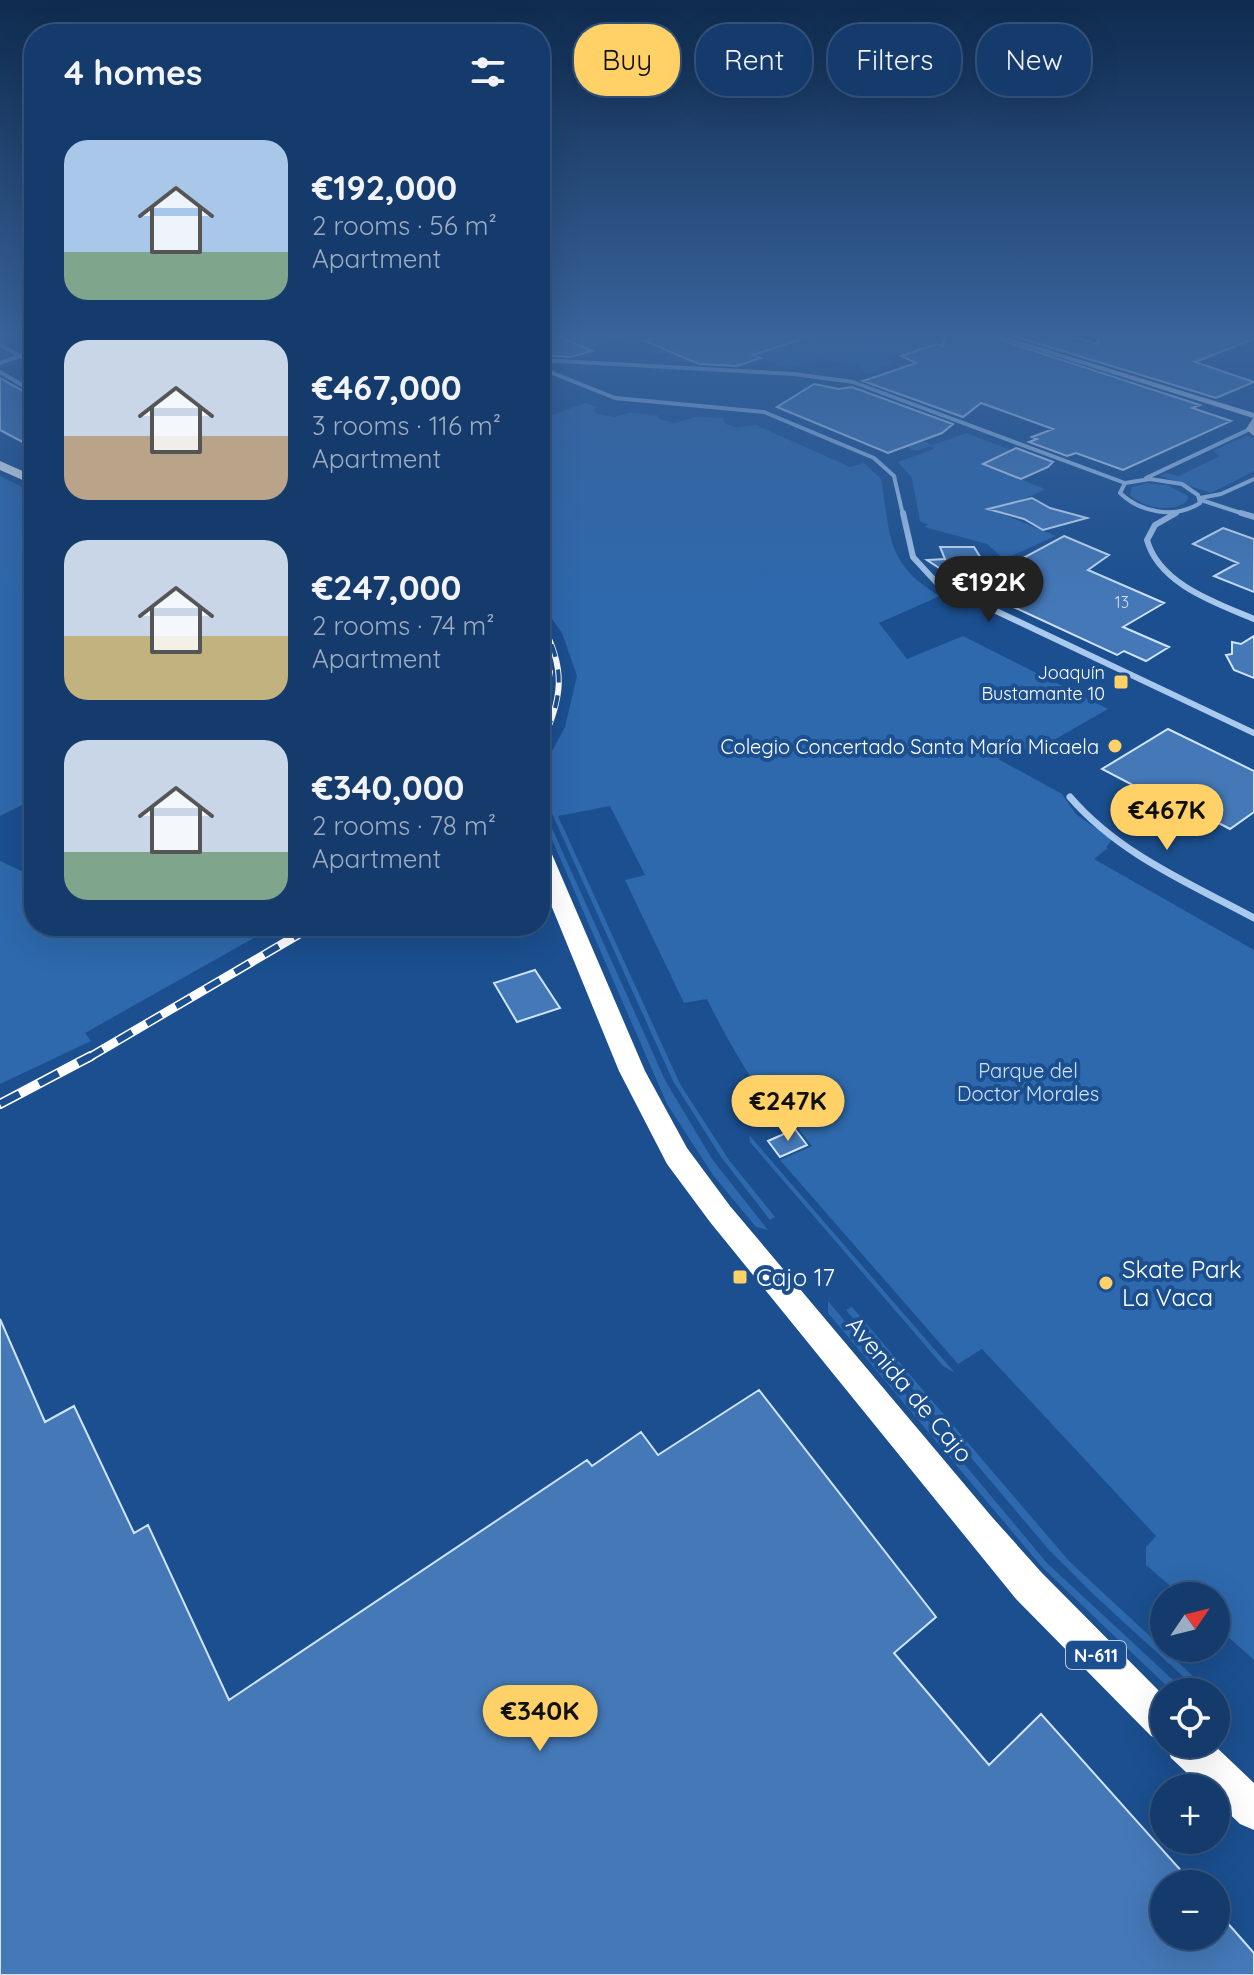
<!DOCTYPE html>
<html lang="en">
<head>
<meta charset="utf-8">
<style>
	body { margin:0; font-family:Quicksand,sans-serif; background:#1d4271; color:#f1f3f6; height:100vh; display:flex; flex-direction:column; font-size:30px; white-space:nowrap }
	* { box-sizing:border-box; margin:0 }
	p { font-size:26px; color:#9dadc1 }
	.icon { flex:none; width:44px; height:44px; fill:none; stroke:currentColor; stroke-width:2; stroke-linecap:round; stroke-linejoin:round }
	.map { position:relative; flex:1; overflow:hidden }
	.drawer { position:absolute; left:24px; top:24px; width:526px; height:912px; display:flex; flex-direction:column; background:#143b6b; border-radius:32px; box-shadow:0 8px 32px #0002,0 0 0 2px #33557e }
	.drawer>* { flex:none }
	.banner { position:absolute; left:574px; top:24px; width:560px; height:72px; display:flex; gap:16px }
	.needle { width:52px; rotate:55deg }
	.controls { position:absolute; left:1150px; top:1582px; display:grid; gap:16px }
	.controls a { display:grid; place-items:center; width:80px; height:80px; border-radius:50%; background:#143b6b; box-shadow:0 8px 32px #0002,0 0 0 2px #33557e; font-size:40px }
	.price { position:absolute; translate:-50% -68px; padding:0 18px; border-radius:28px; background:#ffd166; color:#111; font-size:26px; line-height:52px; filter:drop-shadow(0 2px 4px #0008) }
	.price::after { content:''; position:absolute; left:50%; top:48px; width:24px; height:18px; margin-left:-12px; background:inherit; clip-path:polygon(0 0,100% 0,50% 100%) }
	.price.selected { background:#222; color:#fff }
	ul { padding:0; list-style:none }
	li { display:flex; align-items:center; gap:24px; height:200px; padding:0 40px }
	li span { display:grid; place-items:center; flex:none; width:224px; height:160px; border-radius:24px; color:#555 }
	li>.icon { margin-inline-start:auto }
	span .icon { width:96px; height:96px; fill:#fffc; stroke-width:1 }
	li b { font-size:34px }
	h2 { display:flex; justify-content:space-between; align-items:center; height:96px; padding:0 40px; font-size:34px }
	.tag { padding:0 28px; border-radius:32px; background:#143b6b; box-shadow:0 8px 32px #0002,0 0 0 2px #33557e; font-size:28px; line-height:72px }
	.tag.selected { background:#ffd166; color:#111 }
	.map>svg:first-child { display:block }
	.green { fill:#2e69ad }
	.building { fill:#4478b7; stroke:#cfe3fa; stroke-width:2 }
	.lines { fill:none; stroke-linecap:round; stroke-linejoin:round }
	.street-far2 { stroke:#a9c9ee; stroke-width:4 }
	.street-far1 { stroke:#a9c9ee; stroke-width:6 }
	.street { stroke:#a9c9ee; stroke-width:7 }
	.secondary { fill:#d6e6fa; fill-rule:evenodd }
	.highway { fill:#fff; fill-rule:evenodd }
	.rail-far2-casing { stroke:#fff; stroke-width:6 }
	.rail-far1-casing { stroke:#fff; stroke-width:9 }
	.rail-casing { stroke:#fff; stroke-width:10 }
	.rail-far2 { stroke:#1b4f8f; stroke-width:4; stroke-dasharray:13; stroke-linecap:butt }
	.rail-far1 { stroke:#1b4f8f; stroke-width:6; stroke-dasharray:17; stroke-linecap:butt }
	.rail { stroke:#1b4f8f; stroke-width:7; stroke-dasharray:22; stroke-linecap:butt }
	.poi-dot { fill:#ffd166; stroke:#1b4f8f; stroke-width:3 }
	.labels { text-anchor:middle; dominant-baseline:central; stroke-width:8; stroke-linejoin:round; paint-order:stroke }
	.number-label { font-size:16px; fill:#d0dded }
	.far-poi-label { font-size:18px; fill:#fff; stroke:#1b4f8f; text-anchor:end }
	.shield { fill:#1b4f8f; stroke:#bbcadd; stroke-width:2 }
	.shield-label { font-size:18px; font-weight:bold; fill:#fff }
	.poi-label { font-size:20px; fill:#fff; stroke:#1b4f8f; text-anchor:end }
	.park-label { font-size:20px; fill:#cfe3fa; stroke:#1b4f8f }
	.near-poi-label { font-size:24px; fill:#fff; stroke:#1b4f8f; text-anchor:start }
	.near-street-label { font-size:24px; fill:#fff; stroke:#1b4f8f }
</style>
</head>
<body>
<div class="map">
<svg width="1254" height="1975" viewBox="0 0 1254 1975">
	<rect width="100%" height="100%" fill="#1b4f8f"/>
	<!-- green -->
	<path class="green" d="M553 332H670L665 334 739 365 665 361 667 354 648 352 662 348 639 334 588 348Z
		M698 332H779L801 340 825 332H841L880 345 896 340 918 348 888 358 891 363 877 368 882 370 866 374 860 366 818 359 787 368Z
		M585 403 597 407 594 410 596 414 615 417 629 413 657 415 661 420 675 423 695 417 723 418 725 424 736 427 756 425 850 467 864 463 881 479C891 536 885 564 940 596L879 623 907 659 963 636 1108 709 1040 748 1015 750 998 759 1062 794 1076 814 1112 840 1106 847 1108 848 1094 859 1254 950V1660L1216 1626V1596H1182L1146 1565V1547L1156 1536 982 1349 958 1364 780 1160 812 1146 796 1126 786 1130C756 1088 730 1046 707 999L684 1003 625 880 645 875 610 806 558 816 680 1084 729 1160 775 1217 770 1220 721 1157 673 1081 540 787V773L565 727 577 676 562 633 540 602V420Z
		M835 408 933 445 966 433 1011 450 985 465 1045 489C1030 498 1013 500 1000 513L1056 536 1004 559 987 544 925 527 928 525 920 521 912 478 898 462 934 449 931 446 917 451 833 419 814 423Z
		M1246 436 1254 438V471L1211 493 1160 476 1167 473 1178 476 1220 456 1213 451Z
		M0 476 34 493V799L0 816Z
		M1147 483 1167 485 1188 496V500C1173 514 1144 508 1130 495L1132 487Z
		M540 812 546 815 665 1080 712 1159 768 1230 756 1227 713 1175 667 1104Z
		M0 861 34 877V926H275L85 1033 91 1041 0 1084Z
		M749 1135 955 1373 943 1366 750 1142Z
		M828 1301 1047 1563 1186 1692H1173L1042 1567 828 1313Z
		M852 1307 1069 1561 1210 1692H1200L1093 1594 1049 1550 846 1310Z"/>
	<!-- building -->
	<path class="building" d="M540 332H549L592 351 570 357 540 355Z
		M680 332H810L811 336 753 355 761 358 737 366 699 364 645 341Z
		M945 332H976L1200 405 1192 408 1231 421 1123 470 1076 453 1067 456 1029 442 1037 439 1032 437 1053 429 981 403 963 417 863 381 916 363 901 356 936 344 943 346Z
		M1000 332H1052L1098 344 1099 332H1254V339L1195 362 1254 382 1216 398Z
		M0 378 34 397V448L0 430Z
		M814 384 839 389 852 387 953 424 942 433 888 453 777 407Z
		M1016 448 1053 462 1048 467 1021 479 983 464Z
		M1032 498 1050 508 1087 518 1043 530 1024 519 988 509Z
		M1223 528 1254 539V592L1214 576 1238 563 1193 544Z
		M1064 536 1109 555 1088 570 1164 603 1123 627 1169 647 1146 661 1124 651 1117 655 964 584 927 560 945 559 940 547H974L984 563 997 572Z
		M1254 636V678L1234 670 1226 655 1232 654V642L1241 644Z
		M1168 729 1254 771V812L1230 829 1171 798 1165 802 1102 769Z
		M535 970 560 1008 517 1022 494 983Z
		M795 1129 807 1145 780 1157 768 1141Z
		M0 1319 45 1422 74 1406 134 1533 148 1525 229 1700 587 1460 592 1466 641 1432 658 1455 759 1390 936 1617 894 1653 989 1765 1041 1714 1193 1884H1164V1936H1216V1910L1254 1953V1975H0Z"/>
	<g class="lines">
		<!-- street-far2 -->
		<path class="street-far2" d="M17 332 34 340
			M0 345 34 364
			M540 360 794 374 853 382 1125 483
			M0 363 34 351
			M540 368 615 398 764 412 874 458 894 476 903 515
			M0 372 34 392
			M1146 478 1250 429
			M1150 479 1182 484 1198 495 1200 503C1175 519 1141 513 1120 493L1125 483Z
			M1200 498 1221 494 1254 479
			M1201 500 1247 515
			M1172 515 1177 512"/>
		<!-- street-far1 -->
		<path class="street-far1" d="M903 513 913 557 937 583 1254 733
			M1176 513 1155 525 1147 540C1159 584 1216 603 1254 619
			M1241 513 1254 517"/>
		<!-- street -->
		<path class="street" d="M1070 797C1119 854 1189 883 1254 918"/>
		<!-- secondary -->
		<path class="secondary" d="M979 332H990L1254 413V436L1246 429 1253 418Z"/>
		<!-- highway -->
		<path class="highway" d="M0 461 34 476V485L0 470Z
			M540 845 551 852 645 1071 687 1148 730 1206 992 1517 1042 1573 1164 1696V1742L1151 1736 1016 1599 710 1222 667 1164 619 1071 540 878Z
			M1166 1744H1213L1254 1783V1830L1240 1824 1216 1801V1788H1203L1171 1758Z"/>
		<defs>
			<path id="rail-far2" d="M540 621C567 668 563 699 540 746
				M540 723 550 672"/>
			<path id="rail-far1" d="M88 1058 313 926"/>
			<path id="rail" d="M0 1104 91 1056"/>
		</defs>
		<!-- rail-far2 casing -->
		<use href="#rail-far2" class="rail-far2-casing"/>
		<!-- rail-far1 casing -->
		<use href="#rail-far1" class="rail-far1-casing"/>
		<!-- rail casing -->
		<use href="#rail" class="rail-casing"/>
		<!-- rail-far2 -->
		<use href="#rail-far2" class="rail-far2"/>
		<!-- rail-far1 -->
		<use href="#rail-far1" class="rail-far1"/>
		<!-- rail -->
		<use href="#rail" class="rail"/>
	</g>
	<!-- sky -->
	<linearGradient id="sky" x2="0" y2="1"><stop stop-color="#0f2b4f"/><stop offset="0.55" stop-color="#39639b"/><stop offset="1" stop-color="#39639b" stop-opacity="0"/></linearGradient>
	<rect width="1254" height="608" fill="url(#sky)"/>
	<!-- markers -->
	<g class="poi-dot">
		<rect x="1113" y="674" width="16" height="16" rx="4"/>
		<circle cx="1115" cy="746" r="8"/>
		<rect x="732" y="1269" width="16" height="16" rx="4"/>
		<circle cx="1106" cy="1283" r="8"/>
	</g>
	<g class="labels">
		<!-- number labels -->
		<g class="number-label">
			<text x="1122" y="602">13</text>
		</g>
		<!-- far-poi labels -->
		<g class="far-poi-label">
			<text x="1105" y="672">Joaquín<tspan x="1105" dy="21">Bustamante 10</tspan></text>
		</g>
		<!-- shield labels -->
		<rect class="shield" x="1066" y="1641" width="60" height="28" rx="6"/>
		<g class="shield-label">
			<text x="1096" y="1655">N-611</text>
		</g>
		<!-- poi labels -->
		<g class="poi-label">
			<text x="1099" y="746">Colegio Concertado Santa María Micaela</text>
		</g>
		<!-- park labels -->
		<g class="park-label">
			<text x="1028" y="1070">Parque del<tspan x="1028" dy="23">Doctor Morales</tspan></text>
		</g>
		<!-- near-poi labels -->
		<g class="near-poi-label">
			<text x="1122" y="1269">Skate Park<tspan x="1122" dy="28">La Vaca</tspan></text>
			<text x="756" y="1277">Cajo 17</text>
		</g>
		<!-- near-street labels -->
		<g class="near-street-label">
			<text transform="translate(910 1389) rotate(50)">Avenida de Cajo</text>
		</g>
	</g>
</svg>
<div class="controls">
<a><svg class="needle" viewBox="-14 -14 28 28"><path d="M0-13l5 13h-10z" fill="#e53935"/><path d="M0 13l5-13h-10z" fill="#9dadc1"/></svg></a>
<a><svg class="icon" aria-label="locate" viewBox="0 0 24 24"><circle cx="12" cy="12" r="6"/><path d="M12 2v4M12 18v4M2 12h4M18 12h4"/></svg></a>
<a>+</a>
<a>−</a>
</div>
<b class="price selected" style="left:989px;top:624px">€192K</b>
<b class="price" style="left:1167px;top:852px">€467K</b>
<b class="price" style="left:788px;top:1143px">€247K</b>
<b class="price" style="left:540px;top:1753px">€340K</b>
<div class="banner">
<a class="tag selected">Buy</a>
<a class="tag">Rent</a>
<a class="tag">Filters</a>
<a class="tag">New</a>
</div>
<section class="drawer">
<h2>4 homes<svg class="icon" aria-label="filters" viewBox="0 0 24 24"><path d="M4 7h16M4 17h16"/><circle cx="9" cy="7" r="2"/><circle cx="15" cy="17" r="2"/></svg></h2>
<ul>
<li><span style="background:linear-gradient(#a9c7e8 70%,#7fa58c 0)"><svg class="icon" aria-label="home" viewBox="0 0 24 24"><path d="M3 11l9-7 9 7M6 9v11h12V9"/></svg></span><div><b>€192,000</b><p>2 rooms · 56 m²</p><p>Apartment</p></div></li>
<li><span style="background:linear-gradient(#c9d6e8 60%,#b9a48a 0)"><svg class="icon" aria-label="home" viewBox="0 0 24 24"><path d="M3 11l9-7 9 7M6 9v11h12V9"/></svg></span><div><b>€467,000</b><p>3 rooms · 116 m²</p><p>Apartment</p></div></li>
<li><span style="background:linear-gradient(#c9d6e8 60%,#c2b280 0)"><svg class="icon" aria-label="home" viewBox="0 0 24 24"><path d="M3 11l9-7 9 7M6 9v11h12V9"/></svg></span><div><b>€247,000</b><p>2 rooms · 74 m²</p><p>Apartment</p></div></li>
<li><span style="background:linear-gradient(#c9d6e8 70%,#7fa58c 0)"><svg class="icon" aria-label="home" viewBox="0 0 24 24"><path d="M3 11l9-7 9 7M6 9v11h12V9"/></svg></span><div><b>€340,000</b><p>2 rooms · 78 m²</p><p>Apartment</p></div></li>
</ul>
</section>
</div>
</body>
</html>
